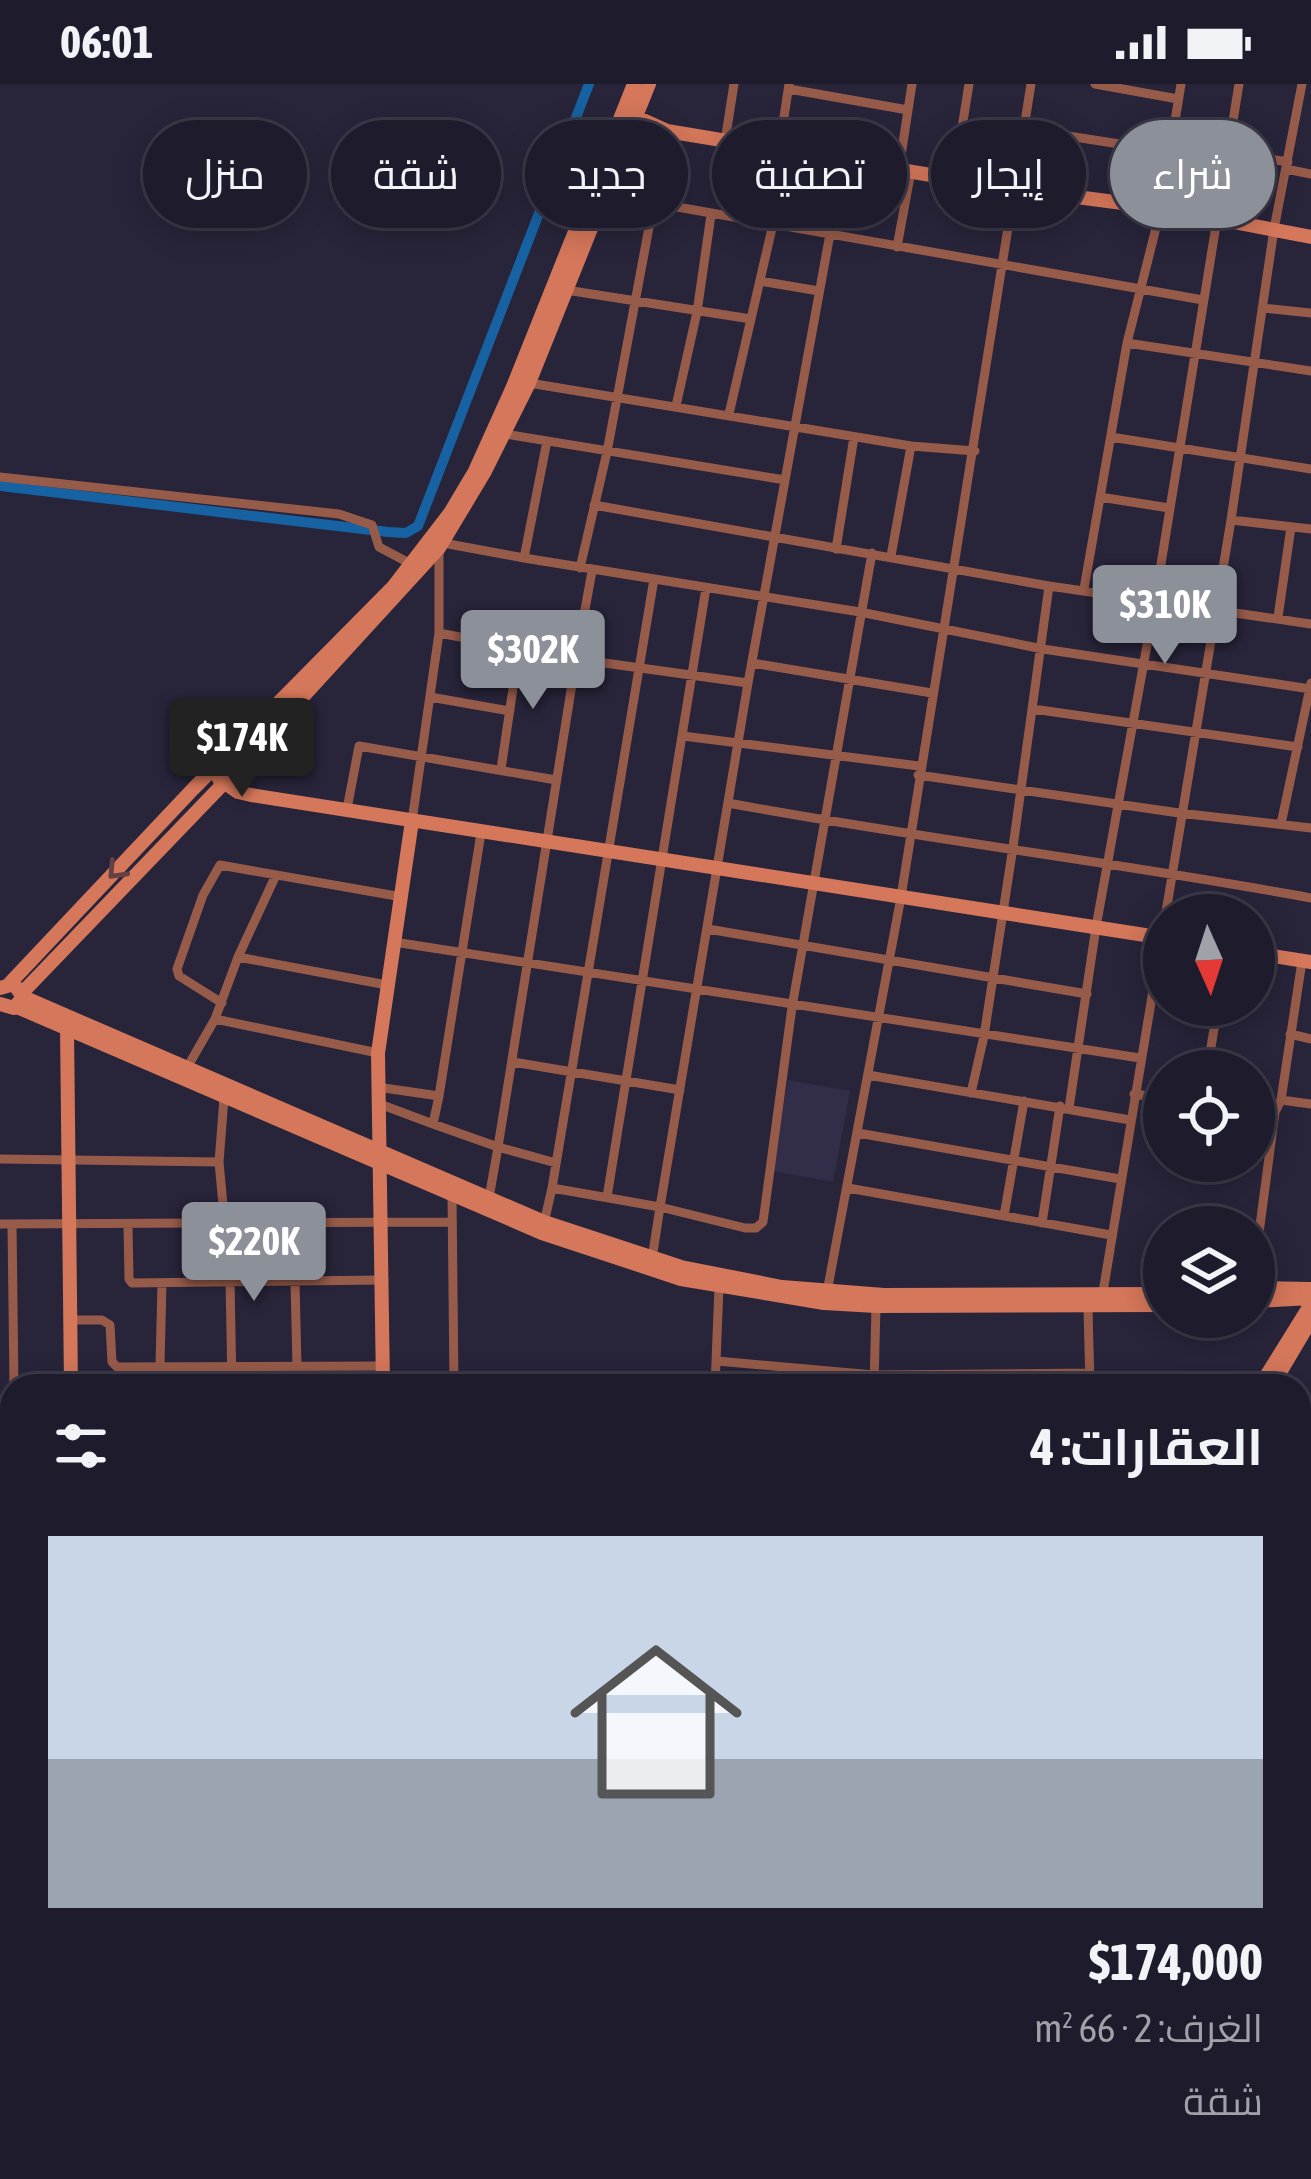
<!DOCTYPE html>
<html lang="ar">
<head>
<meta charset="utf-8">
<style>
	body { margin:0; font-family:"Asap Condensed",Cairo,sans-serif; background:#2b2838; color:#f1f3f6; direction:rtl; height:100vh; display:flex; flex-direction:column; font-size:45px; white-space:nowrap }
	* { box-sizing:border-box; margin:0 }
	p { font-size:39px; color:#a1a1a9 }
	.icon { flex:none; width:66px; height:66px; fill:none; stroke:currentColor; stroke-width:2; stroke-linecap:round; stroke-linejoin:round }
	.map { position:relative; flex:1; overflow:hidden; direction:ltr }
	.sheet { position:absolute; left:0px; top:1290px; width:1311px; height:807px; display:flex; flex-direction:column; background:#1e1b2c; border-radius:36px 36px 0 0; box-shadow:0 6px 30px #0003,0 0 0 3px #3c3948; direction:rtl }
	.sheet>* { flex:none }
	.hud { position:absolute; left:36px; top:36px; width:1239px; height:108px; direction:rtl; display:flex; gap:24px }
	.needle { width:78px; rotate:177deg }
	.fabs { position:absolute; left:1143px; top:810px; display:grid; gap:24px }
	.fabs a { display:grid; place-items:center; width:132px; height:132px; border-radius:50%; background:#1e1b2c; box-shadow:0 6px 30px #0003,0 0 0 3px #3c3948; font-size:60px }
	.price { position:absolute; translate:-50% -102px; padding:0 27px; border-radius:12px; background:#8c9099; color:#fff; font-size:39px; line-height:78px; filter:drop-shadow(0 3px 6px #0008) }
	.price::after { content:''; position:absolute; left:50%; top:72px; width:36px; height:27px; margin-left:-18px; background:inherit; clip-path:polygon(0 0,100% 0,50% 100%) }
	.price.current { background:#222; color:#fff }
	ul { padding:0; list-style:none }
	li { display:grid; align-content:center; gap:24px; height:636px; padding:0 48px }
	li+li { border-top:3px solid #3c3948 }
	li span { display:grid; place-items:center; height:372px; border-radius:0px; color:#555 }
	li>.icon { margin-inline-start:auto }
	span .icon { width:216px; height:216px; fill:#fffc; stroke-width:1 }
	li b { font-size:51px }
	h2 { display:flex; justify-content:space-between; align-items:center; height:144px; padding:0 48px; font-size:51px }
	.pill { padding:0 42px; border-radius:54px; background:#1e1b2c; box-shadow:0 6px 30px #0003,0 0 0 3px #3c3948; font-size:42px; line-height:108px }
	.pill.current { background:#8c9099; color:#fff }
	.status { display:flex; justify-content:space-between; align-items:center; height:84px; padding:0 60px; background:#1e1b2c; direction:ltr }
	.status svg { height:33px; fill:currentColor }
	.map>svg:first-child { display:block }
	.built { fill:#322d48 }
	.lines { fill:none; stroke-linecap:round; stroke-linejoin:round }
	.canal { stroke:#1762a2; stroke-width:10 }
	.street { stroke:#975b4a; stroke-width:9 }
	.secondary { stroke:#d5775a; stroke-width:14 }
	.oneway { stroke:#674041 }
</style>
</head>
<body>
<div class="status"><b>06:01</b><svg viewBox="0 0 49 12"><path d="M0 12V9h3v3zM5 12V6h3v6zM10 12V3h3v9zM15 12V0h3v12zM26 1h20v11H26zM47 4h2v5h-2z"/></svg></div>
<div class="map">
<svg width="1311" height="2095" viewBox="0 0 1311 2095">
	<rect width="100%" height="100%" fill="#28243a"/>
	<!-- built -->
	<path class="built" d="M788 996 850 1007 833 1098 772 1087Z"/>
	<g class="lines">
		<!-- canal -->
		<path class="canal" d="M0 402 388 448 406 449 418 442 589 0"/>
		<!-- street -->
		<path class="street" d="M1095 0 1178 15
			M789 5 908 26
			M1024 45 1170 68
			M1173 46 1230 54
			M725 57 734 0
			M779 66 789 0
			M1228 68 1288 78
			M899 85 912 0
			M1286 85 1311 90
			M954 94 969 0
			M604 110 1203 216
			M802 145 817 73
			M897 163 911 87
			M760 197 819 207
			M566 206 751 235
			M1262 224 1311 229
			M1127 259 1311 287
			M529 299 911 362 975 367
			M676 322 697 228 711 131
			M729 330 773 140
			M505 350 785 396
			M1111 353 1311 385
			M547 357 524 474 860 528 1043 565 1311 605
			M0 393 339 430 372 441 379 463 411 480
			M1100 413 1169 424
			M594 421 1049 502 1311 540
			M1231 436 1311 445
			M443 459 524 474
			M836 465 854 353
			M891 472 911 362
			M580 484 607 368 667 47
			M654 495 552 1104 660 1123 748 599 830 150
			M1084 505 1127 259 1161 124 1181 0
			M1278 533 1291 443
			M439 549V464
			M752 579 932 609
			M430 613 510 627
			M1033 625 1298 663
			M683 652 919 682
			M501 685 519 564
			M918 691 1179 729 1311 744
			M728 719C921 755 1117 778 1311 814
			M347 725 359 662 556 696
			M412 737 439 549 576 575 592 487
			M1281 740 1311 599
			M276 791 238 873 215 935 378 969
			M708 845 1087 910
			M394 858 1140 974
			M238 873 387 901
			M222 919 179 892 177 885 203 811 220 781 402 813
			M1290 950 1311 955
			M513 978 680 1006
			M188 982 215 935
			M1207 987 1218 921
			M868 991 1130 1036
			M377 1003 439 1012 433 1040 498 1063 576 575 748 599
			M971 1009 984 952 1013 763 1049 502
			M1134 1010 1164 1014
			M439 1012 481 749
			M1281 1016 1311 1020
			M377 1019 433 1040
			M1069 1024 1096 843 1155 517 1239 0
			M1254 1025 1275 1028
			M858 1049 1120 1095
			M0 1075 219 1078 230 1197 232 1302
			M219 1078 224 1014
			M848 1104 1111 1151
			M452 1111 454 1302
			M607 1113 706 504
			M489 1114 498 1063 556 1079
			M1004 1132 1024 1017
			M544 1139 552 1104
			M1042 1139 1060 1022
			M0 1140 451 1138
			M12 1140 14 1302
			M128 1141 129 1195 132 1199 384 1196
			M652 1175 660 1123 745 1144H756L763 1138 792 923 872 469
			M1254 1187 1275 1028 1281 1016 1302 877
			M295 1197 297 1283
			M827 1208 901 813 1031 0
			M1102 1214 1231 436 1274 145 1302 0
			M1088 1224 1090 1302
			M70 1236H102L110 1241 112 1278 117 1283 383 1282
			M717 1277 874 1291 1090 1289
			M160 1282 162 1199
			M129 1283V1302
			M715 1302 719 1203
			M874 1302 876 1222
			M1299 1331 1311 1333
			M0 1340 12 1339
			M1299 1387 1311 1377
			M0 1404H12
			M1299 1425 1311 1438
			M0 1464H12
			M1299 1468 1311 1457
			M1299 1513 1311 1511
			M1299 1592 1311 1591
			M0 1605H12
			M0 1662H12
			M0 1723 12 1724
			M0 1778 12 1777
			M0 1864H12
			M0 1933H12
			M0 1992H12
			M235 2085V2095
			M500 2085V2095
			M870 2085V2095
			M1010 2085V2095
			M0 2089 74 2090
			M667 2095V2085"/>
		<!-- secondary -->
		<path class="secondary" d="M636 33 667 47 1015 105 1161 124 1311 153
			M219 695 238 708 251 711 1164 854
			M1254 869 1311 878
			M10 899 193 705 393 503 450 429 475 387 512 305 634 0
			M0 904 14 900 23 913 14 924 0 920
			M22 909 224 699 439 464 484 389 529 299 649 0
			M23 913 544 1138 681 1183 782 1203 884 1211 1164 1210
			M17 923 542 1149 681 1195 824 1219 876 1222 1164 1221
			M67 944 71 1302
			M1254 1204 1311 1205
			M1254 1217 1311 1214
			M383 1302 378 969 412 737
			M1260 1302 1311 1220
			M1272 1302 1311 1236
			M74 2095V2085
			M388 2095V2085
			M794 2095 800 2085
			M807 2095 813 2085"/>
	</g>
	<!-- one-way arrows -->
	<defs><path id="oneway-chevron" d="M-2-3.5L2.5 0L-2 3.5" fill="none" stroke-width="1.6" stroke-linecap="round" stroke-linejoin="round" transform="scale(3)"/></defs>
	<use class="oneway" href="#oneway-chevron" transform="translate(116 787) rotate(133)"/>
</svg>
<div class="fabs">
<a><svg class="needle" viewBox="-14 -14 28 28"><path d="M0-13l5 13h-10z" fill="#e53935"/><path d="M0 13l5-13h-10z" fill="#a1a1a9"/></svg></a>
<a><svg class="icon" aria-label="locate" viewBox="0 0 24 24"><circle cx="12" cy="12" r="6"/><path d="M12 2v4M12 18v4M2 12h4M18 12h4"/></svg></a>
<a><svg class="icon" aria-label="layers" viewBox="0 0 24 24"><path d="M12 4l9 5-9 5-9-5zM3 14l9 5 9-5"/></svg></a>
</div>
<b class="price" style="left:1165px;top:583px">$310K</b>
<b class="price" style="left:533px;top:628px">$302K</b>
<b class="price current" style="left:242px;top:716px">$174K</b>
<b class="price" style="left:254px;top:1220px">$220K</b>
<div class="hud">
<a class="pill current">شراء</a>
<a class="pill">إيجار</a>
<a class="pill">تصفية</a>
<a class="pill">جديد</a>
<a class="pill">شقة</a>
<a class="pill">منزل</a>
</div>
<section class="sheet">
<h2>العقارات: 4<svg class="icon" aria-label="filters" viewBox="0 0 24 24"><path d="M4 7h16M4 17h16"/><circle cx="9" cy="7" r="2"/><circle cx="15" cy="17" r="2"/></svg></h2>
<ul>
<li><span style="background:linear-gradient(#c9d6e8 60%,#9aa5b1 0)"><svg class="icon" aria-label="home" viewBox="0 0 24 24"><path d="M3 11l9-7 9 7M6 9v11h12V9"/></svg></span><div><b>$174,000</b><p>الغرف: 2 · 66 m²</p><p>شقة</p></div></li>
</ul>
</section>
</div>
</body>
</html>
